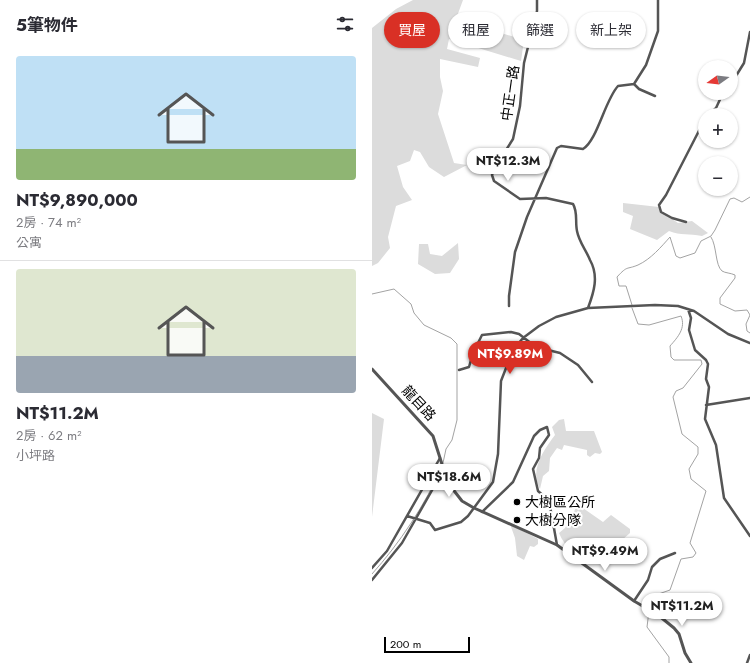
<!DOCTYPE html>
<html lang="zh-TW">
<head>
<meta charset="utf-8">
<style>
	body { margin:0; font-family:Jost,"Noto Sans TC",sans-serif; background:#f2f2f3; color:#2b2b33; height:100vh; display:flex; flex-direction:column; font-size:15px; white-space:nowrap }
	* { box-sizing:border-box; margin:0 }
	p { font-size:13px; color:#7c7c81 }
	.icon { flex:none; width:22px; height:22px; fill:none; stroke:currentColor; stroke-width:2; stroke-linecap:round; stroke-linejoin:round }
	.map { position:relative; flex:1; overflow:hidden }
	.side { display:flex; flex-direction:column; background:#fff; width:372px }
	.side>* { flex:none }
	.banner { position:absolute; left:12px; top:12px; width:306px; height:36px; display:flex; gap:8px }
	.needle { width:26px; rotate:256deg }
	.buttons { position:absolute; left:326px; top:60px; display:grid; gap:8px }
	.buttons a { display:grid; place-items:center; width:40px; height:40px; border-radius:50%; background:#fff; box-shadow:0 1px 3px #0004; font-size:20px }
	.scale { position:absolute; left:12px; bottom:10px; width:86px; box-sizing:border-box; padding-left:4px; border:2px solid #000; border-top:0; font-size:11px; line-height:14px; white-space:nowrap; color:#000; -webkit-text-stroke:3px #fff; paint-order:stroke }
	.price { position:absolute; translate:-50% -34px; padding:0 9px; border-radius:14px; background:#fff; color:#222; font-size:13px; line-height:26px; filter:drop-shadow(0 1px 2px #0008) }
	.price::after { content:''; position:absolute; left:50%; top:24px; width:12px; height:9px; margin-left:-6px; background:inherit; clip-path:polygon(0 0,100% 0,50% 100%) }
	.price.active { background:#d93025; color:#fff }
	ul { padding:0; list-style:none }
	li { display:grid; align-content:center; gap:8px; height:212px; padding:0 16px }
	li+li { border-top:1px solid #e1e1e2 }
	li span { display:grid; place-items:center; height:124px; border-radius:4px; color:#555 }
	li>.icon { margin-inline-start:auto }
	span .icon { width:72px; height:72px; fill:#fffc; stroke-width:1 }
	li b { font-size:17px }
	h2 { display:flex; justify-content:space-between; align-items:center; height:48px; padding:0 16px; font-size:17px }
	.chip { padding:0 14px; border-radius:18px; background:#fff; box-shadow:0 1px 3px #0004; font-size:14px; line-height:36px }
	.chip.active { background:#d93025; color:#fff }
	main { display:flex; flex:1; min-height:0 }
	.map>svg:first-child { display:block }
	.green { fill:#dcdcdc }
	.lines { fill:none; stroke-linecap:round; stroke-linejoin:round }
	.stream { stroke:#a3a3a3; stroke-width:1 }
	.minor { stroke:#555; stroke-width:2.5 }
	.tertiary { stroke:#555; stroke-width:3 }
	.poi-dot { fill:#000; stroke:#fff; stroke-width:1.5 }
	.labels { text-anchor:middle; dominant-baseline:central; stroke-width:4; stroke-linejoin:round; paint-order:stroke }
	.street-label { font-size:14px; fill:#000; stroke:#fff }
	.poi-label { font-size:14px; fill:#000; stroke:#fff; text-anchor:start }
</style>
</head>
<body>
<main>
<section class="side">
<h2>5筆物件<svg class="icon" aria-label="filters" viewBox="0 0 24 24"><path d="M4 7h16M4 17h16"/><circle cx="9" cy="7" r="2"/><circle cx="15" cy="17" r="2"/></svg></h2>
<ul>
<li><span style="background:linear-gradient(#bfe0f5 75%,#8fb573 0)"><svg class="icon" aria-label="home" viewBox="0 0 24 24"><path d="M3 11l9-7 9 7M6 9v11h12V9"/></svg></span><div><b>NT$9,890,000</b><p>2房 · 74 m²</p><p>公寓</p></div></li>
<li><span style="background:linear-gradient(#dfe7d0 70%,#9aa5b1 0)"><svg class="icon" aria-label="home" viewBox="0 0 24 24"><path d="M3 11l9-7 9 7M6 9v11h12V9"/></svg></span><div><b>NT$11.2M</b><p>2房 · 62 m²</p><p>小坪路</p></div></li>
</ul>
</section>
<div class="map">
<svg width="378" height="663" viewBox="0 0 378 663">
	<rect width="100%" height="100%" fill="#fff"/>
	<!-- green -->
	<path class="green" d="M41 0H91L84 19 152 40 149 61 77 39 75 49 108 58 106 67 68 59V77L71 91 66 114 82 163 95 165 72 177 57 167 48 152 42 150 38 161 25 166 31 187 40 200 24 206 16 237 18 248 6 263 0 266V28L24 9Z
		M251 203 287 207 294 215 306 223 320 221 336 233 330 236C317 233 309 236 297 231L285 240 258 229 261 216 251 212Z
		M86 243 87 259 78 273 63 274 46 264 47 244H56L58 254 70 256Z
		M0 413 12 419 0 517Z
		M192 419 194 431H222L230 452 228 454 223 453 218 457 215 455V450L192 445 190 450 185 448 178 458 177 471 171 476 168 489C157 470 172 450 183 435L180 427 187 420Z
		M205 506H208L231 522 239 515 258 529V533L242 547 237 554H235L234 560 229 556 225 561 222 559H218L217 562C204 554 193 548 187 533L193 528Z
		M138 524 166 539V544L162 547 158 546 152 560 145 556 143 538Z"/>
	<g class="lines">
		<!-- stream -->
		<path class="stream" d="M339 237C345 246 343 265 350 271 353 273 359 273 363 275V278L348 298V304L363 311 375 310 378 315 374 324 375 331 378 333
			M0 294 22 289 39 304 42 313 52 325 79 338 85 344V420L80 440 74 449 71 463
			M260 305 254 286H247L245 277C256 265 254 270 266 265 279 259 289 247 298 237L304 256 308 258 323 253 329 241 339 236 343 230 358 199 362 198 370 202 378 197
			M260 308 266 324 277 325 309 316C314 328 306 337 298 346L299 357 302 360H329L330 364 311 388 304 391 301 397 310 434 326 447V454L317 469 319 479 334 491 318 543 324 553 321 557 309 559 298 590 278 597 277 608
			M0 574C27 544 54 504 70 466
			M277 611 275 627 297 657V663"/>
		<!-- minor -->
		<path class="minor" d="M165 0V11L152 63 148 106 141 139 122 169 120 175 122 181 148 199 174 198 201 204C206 212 203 222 205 231 207 242 214 250 218 260 227 276 222 292 216 308
			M262 84 274 65 286 31V0
			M359 84 372 63 378 32
			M337 115 344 108 351 93
			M314 222 300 218 289 212 287 205 294 195 333 119
			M137 306V296L143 252 155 217 185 148 189 146 211 149C225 141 233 100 246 86L262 84 267 89 283 96
			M316 309 319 318 317 330 323 350 334 360 336 364 334 379 337 387 333 419 344 445 352 498 378 536
			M87 370 97 367 101 353 110 335 139 332 147 334 164 347 188 353 206 365 220 382
			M334 405 378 398
			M110 512 141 482 162 436 168 430 175 427 177 435 168 448 167 458 161 469 166 491 175 499 178 506 185 545
			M35 516 58 523 63 530 89 522 96 516 121 482 126 454 129 381 141 350 151 338 167 326 184 317 216 308 283 305 306 306 322 311 356 334 378 343
			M0 568 15 551 68 458
			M0 580 30 543 67 478 73 473
			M262 601 276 580 280 567 288 559 303 553
			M375 663 378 655"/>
		<!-- tertiary -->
		<path class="tertiary" d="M0 369 61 436 76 483 90 501 102 508 185 545 262 601 286 615 302 628 307 634 313 653 319 663"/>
	</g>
	<!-- markers -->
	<g class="poi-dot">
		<circle cx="145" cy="502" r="4"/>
		<circle cx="145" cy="520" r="4"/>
	</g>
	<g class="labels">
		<!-- street labels -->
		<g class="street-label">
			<text transform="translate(138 93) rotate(-82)">中正一路</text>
			<text transform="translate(47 403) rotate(47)">龍目路</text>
		</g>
		<!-- poi labels -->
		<g class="poi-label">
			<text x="153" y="502">大樹區公所</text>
			<text x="153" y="520">大樹分隊</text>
		</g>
	</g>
</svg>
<div class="buttons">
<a><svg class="needle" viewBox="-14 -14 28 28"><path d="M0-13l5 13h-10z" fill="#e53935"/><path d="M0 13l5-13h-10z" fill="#7c7c81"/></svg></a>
<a>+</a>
<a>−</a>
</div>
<div class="scale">200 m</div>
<b class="price" style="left:136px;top:182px">NT$12.3M</b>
<b class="price active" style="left:138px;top:375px">NT$9.89M</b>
<b class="price" style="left:77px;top:498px">NT$18.6M</b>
<b class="price" style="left:233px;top:572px">NT$9.49M</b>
<b class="price" style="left:310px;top:627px">NT$11.2M</b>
<div class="banner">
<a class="chip active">買屋</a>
<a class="chip">租屋</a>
<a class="chip">篩選</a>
<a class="chip">新上架</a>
</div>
</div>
</main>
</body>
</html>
